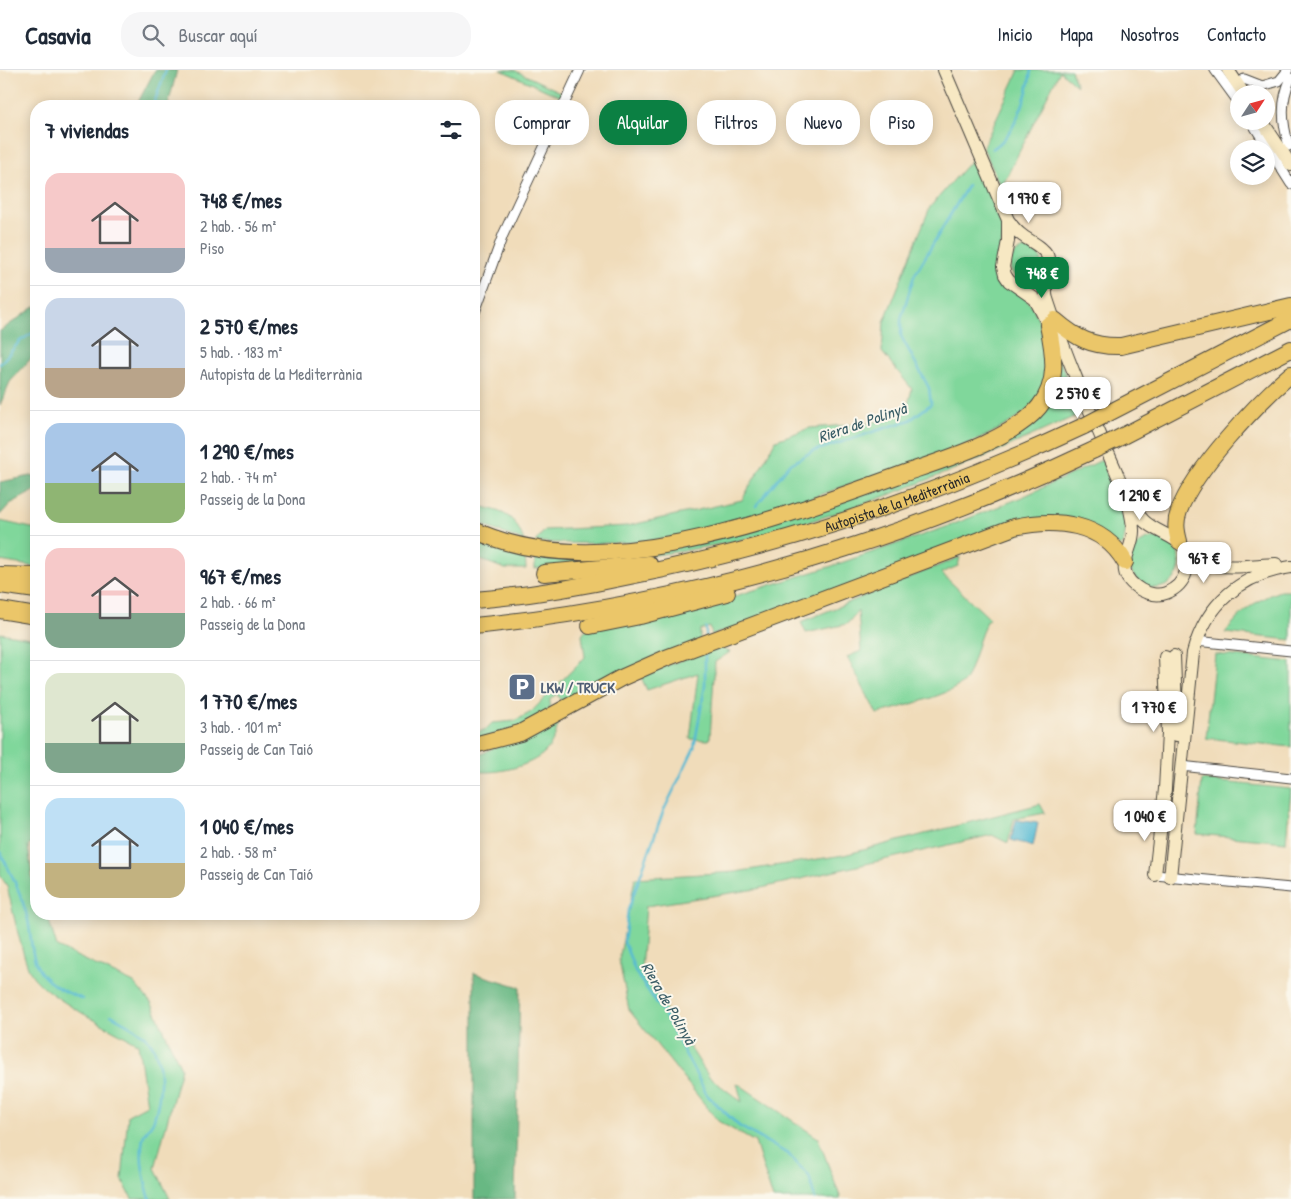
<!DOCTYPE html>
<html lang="es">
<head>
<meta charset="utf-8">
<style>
	body { margin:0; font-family:"Patrick Hand",sans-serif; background:#f6f6f7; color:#1f2937; height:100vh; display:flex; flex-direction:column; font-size:19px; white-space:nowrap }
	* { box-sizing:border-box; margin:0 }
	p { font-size:16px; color:#747a83 }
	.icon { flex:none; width:28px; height:28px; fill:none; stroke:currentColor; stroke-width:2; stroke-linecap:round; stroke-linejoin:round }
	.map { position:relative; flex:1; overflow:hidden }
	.side { position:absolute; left:30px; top:30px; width:450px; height:820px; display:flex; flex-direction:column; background:#fff; border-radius:20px; box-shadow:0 2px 12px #0003 }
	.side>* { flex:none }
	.banner { position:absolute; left:495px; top:30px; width:475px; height:45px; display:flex; gap:10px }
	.needle { width:32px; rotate:54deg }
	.fabs { position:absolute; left:1230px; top:15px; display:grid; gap:10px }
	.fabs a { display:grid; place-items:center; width:45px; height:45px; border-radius:50%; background:#fff; box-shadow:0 2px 12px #0003; font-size:25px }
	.price { position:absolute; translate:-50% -42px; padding:0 11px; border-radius:10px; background:#fff; color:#222; font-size:16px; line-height:32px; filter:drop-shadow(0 1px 2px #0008) }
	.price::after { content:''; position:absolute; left:50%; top:30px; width:15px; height:11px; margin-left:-8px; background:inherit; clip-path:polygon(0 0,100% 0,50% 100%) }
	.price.active { background:#0b8043; color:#fff }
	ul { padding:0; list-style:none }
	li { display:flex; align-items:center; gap:15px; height:125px; padding:0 15px }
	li+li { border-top:1px solid #e0e1e3 }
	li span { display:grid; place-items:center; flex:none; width:140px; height:100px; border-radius:15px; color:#555 }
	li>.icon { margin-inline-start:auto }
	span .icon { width:60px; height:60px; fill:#fffc; stroke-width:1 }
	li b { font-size:21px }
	h2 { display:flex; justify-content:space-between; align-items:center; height:60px; padding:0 15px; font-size:21px }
	.pill { padding:0 18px; border-radius:20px; background:#fff; box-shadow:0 2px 12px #0003; font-size:18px; line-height:45px }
	.pill.active { background:#0b8043; color:#fff }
	header { display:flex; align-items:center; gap:30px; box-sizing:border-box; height:70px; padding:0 25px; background:#fff; border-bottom:1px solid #e0e1e3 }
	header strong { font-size:24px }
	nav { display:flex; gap:28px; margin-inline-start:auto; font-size:18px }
	.search { width:350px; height:45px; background:#f6f6f7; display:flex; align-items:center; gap:12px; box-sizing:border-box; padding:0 18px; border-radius:20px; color:#747a83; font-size:19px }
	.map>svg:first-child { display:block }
	.green { fill:#80d79b; stroke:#568163 }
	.forest { fill:#68b883; stroke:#4a7257 }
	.water { fill:#55bad3; stroke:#40727f }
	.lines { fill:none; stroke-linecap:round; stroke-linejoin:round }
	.stream { stroke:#55bad3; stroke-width:2.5 }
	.minor-casing { stroke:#494640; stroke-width:11 }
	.secondary-casing { stroke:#494640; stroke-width:14 }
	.motorway-casing { stroke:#494640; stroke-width:18 }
	.minor { stroke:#fff; stroke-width:9 }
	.secondary { stroke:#f7e8c3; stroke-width:12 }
	.motorway { stroke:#ebc669; stroke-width:16 }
	.motorway-bridge-casing { stroke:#494640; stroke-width:18; stroke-linecap:butt }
	.motorway-bridge { stroke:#ebc669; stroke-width:16 }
	.labels { text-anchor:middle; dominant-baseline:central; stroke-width:4; stroke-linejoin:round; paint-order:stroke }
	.street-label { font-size:15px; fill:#2b2b2b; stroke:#fbf7ec }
	.service-label { font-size:15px; font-weight:bold; fill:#4e5e75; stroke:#fbf7ec; text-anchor:start }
	.water-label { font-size:16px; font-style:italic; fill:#3a5d66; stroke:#fbf7ec }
</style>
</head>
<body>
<header>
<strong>Casavia</strong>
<div class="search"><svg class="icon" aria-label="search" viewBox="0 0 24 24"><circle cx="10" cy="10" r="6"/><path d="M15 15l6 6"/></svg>Buscar aquí</div>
<nav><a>Inicio</a><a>Mapa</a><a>Nosotros</a><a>Contacto</a></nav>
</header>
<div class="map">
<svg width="1291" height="1129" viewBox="0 0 1291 1129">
	<rect width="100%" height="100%" fill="#fbf7ec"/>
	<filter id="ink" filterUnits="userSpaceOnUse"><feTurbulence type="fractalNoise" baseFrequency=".02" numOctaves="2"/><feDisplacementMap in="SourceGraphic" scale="10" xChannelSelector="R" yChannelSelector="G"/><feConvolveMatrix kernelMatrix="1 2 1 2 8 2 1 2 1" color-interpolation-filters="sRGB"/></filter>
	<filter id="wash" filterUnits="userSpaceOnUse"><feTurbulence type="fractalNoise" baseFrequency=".0096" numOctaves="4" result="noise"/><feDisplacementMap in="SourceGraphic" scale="20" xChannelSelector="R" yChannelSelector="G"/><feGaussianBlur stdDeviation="1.12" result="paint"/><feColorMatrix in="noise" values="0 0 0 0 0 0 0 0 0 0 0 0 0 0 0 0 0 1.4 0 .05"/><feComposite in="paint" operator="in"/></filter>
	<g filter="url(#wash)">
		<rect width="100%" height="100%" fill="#f0dcba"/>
		<!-- green -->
		<path class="green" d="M501 0H514L565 24 563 28Z
			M1019 0H1071L1077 16 1060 1 1001 118 983 77Z
			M973 88C983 110 999 135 1003 158 1005 175 993 189 999 205 1004 219 1015 220 1025 228 1042 241 1050 292 1044 311 1041 322 1033 335 1025 342 988 373 906 396 859 411 802 431 746 453 687 465 637 475 586 474 535 472L545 460 627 456 742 430 776 370 810 358 872 353 907 338 912 319 882 282 884 252 930 137Z
			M1010 195a16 16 0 1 1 32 0a16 16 0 1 1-32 0Z
			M1058 287 1082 343C969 395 849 447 726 473 663 486 599 492 535 499V482L688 475 1018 361Z
			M1102 390 1125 451 1126 459 1123 474 1120 476 1062 449 712 565 710 557 700 560V570L563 635 557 624 550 629V638L539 651 474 671V664L486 659 492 653 515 651 531 642 585 587 582 565 586 560 722 530 826 498 949 456 1020 428Z
			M474 434C502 443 513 441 524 471L474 452Z
			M0 451 36 459V497L0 491Z
			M474 466 525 481 526 499H505L476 488 474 486Z
			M1130 493a25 25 0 1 1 50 0a25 25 0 1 1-50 0Z
			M960 487 958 496 941 503 989 548C977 567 976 589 966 609 958 624 895 638 877 644L847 587 861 581 858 541 847 554 806 563 801 552Z
			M1280 521H1291V570L1225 563C1241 542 1255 530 1280 521Z
			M0 563 36 569V770L28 776 33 814 36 815V844H47L57 877 134 913 152 934 181 998 155 1098 170 1129H132L122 1109 128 1045 147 1035 138 974C110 957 50 930 32 905 24 895 11 833 7 816L0 805Z
			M718 577 730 582 715 592 710 667 709 670 690 669 698 603 647 620 640 605Z
			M1215 584 1291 592V677L1206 668Z
			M559 650C556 663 554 673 545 682 530 697 493 705 474 701V688L493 678 524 669Z
			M1202 710 1291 719 1286 772 1197 764Z
			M1040 734 1045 743 1014 749 1008 773 992 765 757 819 646 836 641 900 709 1007 742 1032 737 1013 818 1068 841 1129H773L755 1072 718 1051 629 940 619 890 635 808 735 802 844 785Z"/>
		<!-- forest -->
		<path class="forest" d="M155 0H177L168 36H136Z
			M36 236V283L10 312 0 335V261Z
			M36 405V420L10 434 0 445V412Z
			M474 903 520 917 515 1129H474Z"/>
		<!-- water -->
		<path class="water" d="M1016 750 1038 753 1033 776 1011 770Z"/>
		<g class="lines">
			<!-- stream -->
			<path class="stream" d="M153 36 166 0
				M992 79C1015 66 1028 25 1031 0
				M0 294 20 271 36 261
				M756 436 789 395 811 382 910 350 931 334 929 318 901 266V249L914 206 968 115
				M706 567V558
				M705 580V616L694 678 663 742 628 840 624 872 636 903 663 942 707 1025 739 1056 788 1084 809 1106 815 1129
				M0 782C12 805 22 825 28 850 32 867 30 888 41 903 52 917 68 923 83 929
				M111 945C121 951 132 956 141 963 166 981 162 1024 154 1049 152 1057 144 1061 143 1068 139 1089 144 1109 150 1129"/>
		</g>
	</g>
	<g filter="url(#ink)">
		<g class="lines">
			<defs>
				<path id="minor" d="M1215 0 1239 33
					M1244 9 1262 16 1279 11 1288 0
					M1251 51 1291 114
					M1289 76C1282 52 1280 32 1291 8
					M474 245 503 165 580 0
					M1196 571 1291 581
					M1181 696 1291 708
					M1155 805 1291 818"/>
				<path id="secondary" d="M944 0 1008 150C1012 156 1017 162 1023 166 1031 172 1042 176 1047 185 1054 199 1042 214 1047 229 1066 288 1091 344 1116 401 1123 418 1130 437 1143 450 1159 467 1198 468 1186 502 1183 512 1176 519 1166 523 1158 526 1148 524 1141 520 1109 501 1134 482 1133 460 1133 449 1129 437 1127 426
					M1228 0 1244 24
					M1262 51 1291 95
					M1008 150V171L1003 197 1005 205 1009 211 1035 229 1050 258
					M1187 484C1212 503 1247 495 1276 494
					M1174 586 1177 665
					M1155 805 1165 719 1168 663 1165 587
					M1170 807 1193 583C1206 534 1241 504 1291 497"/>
				<g id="motorway">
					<path d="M1055 250C1076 268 1092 277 1121 276L1291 236"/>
					<path d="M1103 346 1291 249"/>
					<path d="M1115 370 1291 279"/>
					<path d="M474 460C599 519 783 447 905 403 943 390 1013 369 1039 337 1059 312 1054 284 1048 255"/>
					<path d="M1179 471C1176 460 1175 452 1179 441 1194 400 1257 333 1291 304"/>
					<path d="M544 503 649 494"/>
					<path d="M0 505 36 506"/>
					<path d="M0 515 36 520"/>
					<path id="s1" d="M474 530C526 526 579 517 630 506 788 475 939 424 1084 356"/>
					<path d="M0 540 36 546"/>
					<path d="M474 556C690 534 898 473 1094 380"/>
					<path d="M590 556 640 546 727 523"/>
					<path d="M474 675 520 663 621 608 666 588 1014 457C1056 448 1102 452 1125 492"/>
				</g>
			</defs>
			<!-- minor casing -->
			<use href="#minor" class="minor-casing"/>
			<!-- secondary casing -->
			<use href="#secondary" class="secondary-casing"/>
			<!-- motorway casing -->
			<use href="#motorway" class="motorway-casing"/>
			<!-- minor -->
			<use href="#minor" class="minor"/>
			<!-- secondary -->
			<use href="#secondary" class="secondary"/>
			<!-- motorway -->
			<use href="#motorway" class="motorway"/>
			<defs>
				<path id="motorway-bridge" d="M1084 356 1103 346
					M1094 380 1115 370"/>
			</defs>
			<!-- motorway-bridge casing -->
			<use href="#motorway-bridge" class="motorway-bridge-casing"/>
			<!-- motorway-bridge -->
			<use href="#motorway-bridge" class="motorway-bridge"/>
		</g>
	</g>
	<!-- icons -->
	<defs>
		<symbol id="parking-square" viewBox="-11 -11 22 22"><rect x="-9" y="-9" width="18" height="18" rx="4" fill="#5c6f8a" stroke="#fbf7ec"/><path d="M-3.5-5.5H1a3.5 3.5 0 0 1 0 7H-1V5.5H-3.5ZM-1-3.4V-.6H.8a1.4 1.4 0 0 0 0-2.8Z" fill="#fff"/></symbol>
	</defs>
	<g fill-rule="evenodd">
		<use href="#parking-square" x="506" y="601" width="32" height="32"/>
	</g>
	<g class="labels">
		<!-- street labels -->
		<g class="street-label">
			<text stroke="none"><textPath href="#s1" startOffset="435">Autopista de la Mediterrània</textPath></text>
		</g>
		<!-- service labels -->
		<g class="service-label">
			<text x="541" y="617">LKW / TRUCK</text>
		</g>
		<!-- water labels -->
		<g class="water-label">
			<text transform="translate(862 352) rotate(-19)">Riera de Polinyà</text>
			<text transform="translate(669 933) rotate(60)">Riera de Polinyà</text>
		</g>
	</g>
</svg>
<div class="fabs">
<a><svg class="needle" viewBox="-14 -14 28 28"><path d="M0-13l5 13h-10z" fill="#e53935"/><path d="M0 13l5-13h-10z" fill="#747a83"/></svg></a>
<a><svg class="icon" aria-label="layers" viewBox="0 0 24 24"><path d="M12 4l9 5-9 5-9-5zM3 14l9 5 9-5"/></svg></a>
</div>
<b class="price" style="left:1029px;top:154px">1 970 €</b>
<b class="price active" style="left:1042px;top:229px">748 €</b>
<b class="price" style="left:1078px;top:349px">2 570 €</b>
<b class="price" style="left:1140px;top:451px">1 290 €</b>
<b class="price" style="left:1204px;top:514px">967 €</b>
<b class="price" style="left:1154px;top:663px">1 770 €</b>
<b class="price" style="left:1145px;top:772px">1 040 €</b>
<div class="banner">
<a class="pill">Comprar</a>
<a class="pill active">Alquilar</a>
<a class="pill">Filtros</a>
<a class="pill">Nuevo</a>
<a class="pill">Piso</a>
</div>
<section class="side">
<h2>7 viviendas<svg class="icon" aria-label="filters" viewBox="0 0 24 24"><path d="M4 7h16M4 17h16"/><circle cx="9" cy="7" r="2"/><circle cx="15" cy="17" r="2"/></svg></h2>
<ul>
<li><span style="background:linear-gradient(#f6c9c9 75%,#9aa5b1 0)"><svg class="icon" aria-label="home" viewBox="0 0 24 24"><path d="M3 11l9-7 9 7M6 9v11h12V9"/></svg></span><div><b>748 €/mes</b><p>2 hab. · 56 m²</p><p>Piso</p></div></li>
<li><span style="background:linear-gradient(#c9d6e8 70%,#b9a48a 0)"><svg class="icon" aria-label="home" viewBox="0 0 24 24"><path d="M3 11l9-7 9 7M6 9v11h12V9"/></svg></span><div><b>2 570 €/mes</b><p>5 hab. · 183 m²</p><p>Autopista de la Mediterrània</p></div></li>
<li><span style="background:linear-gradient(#a9c7e8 60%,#8fb573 0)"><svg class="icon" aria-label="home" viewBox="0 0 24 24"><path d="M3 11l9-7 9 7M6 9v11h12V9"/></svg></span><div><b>1 290 €/mes</b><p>2 hab. · 74 m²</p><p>Passeig de la Dona</p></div></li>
<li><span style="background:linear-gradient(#f6c9c9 65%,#7fa58c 0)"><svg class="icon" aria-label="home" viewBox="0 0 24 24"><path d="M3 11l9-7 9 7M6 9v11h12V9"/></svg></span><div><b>967 €/mes</b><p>2 hab. · 66 m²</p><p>Passeig de la Dona</p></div></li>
<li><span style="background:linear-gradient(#dfe7d0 70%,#7fa58c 0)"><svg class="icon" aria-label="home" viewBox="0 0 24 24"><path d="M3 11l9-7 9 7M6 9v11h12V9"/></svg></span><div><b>1 770 €/mes</b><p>3 hab. · 101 m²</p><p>Passeig de Can Taió</p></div></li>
<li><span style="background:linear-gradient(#bfe0f5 65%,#c2b280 0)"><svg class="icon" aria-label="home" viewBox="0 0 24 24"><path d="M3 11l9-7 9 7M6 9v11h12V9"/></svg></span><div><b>1 040 €/mes</b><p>2 hab. · 58 m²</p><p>Passeig de Can Taió</p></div></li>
</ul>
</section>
</div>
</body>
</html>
